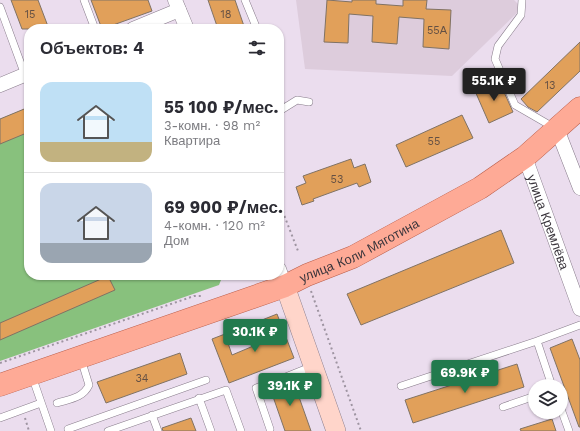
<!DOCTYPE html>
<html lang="ru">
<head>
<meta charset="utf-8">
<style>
	body { margin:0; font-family:"Work Sans",sans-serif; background:#f2f2f3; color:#2b2b33; height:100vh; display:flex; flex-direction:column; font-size:15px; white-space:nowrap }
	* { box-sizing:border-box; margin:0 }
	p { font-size:13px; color:#7c7c81 }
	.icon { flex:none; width:22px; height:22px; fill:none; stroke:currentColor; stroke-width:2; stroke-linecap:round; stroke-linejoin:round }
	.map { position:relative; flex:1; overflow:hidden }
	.side { position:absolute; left:24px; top:24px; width:260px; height:256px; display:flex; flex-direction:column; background:#fff; border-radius:16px; box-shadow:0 1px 3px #0004 }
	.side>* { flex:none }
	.controls { position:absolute; left:528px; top:379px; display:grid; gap:8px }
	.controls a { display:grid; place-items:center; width:40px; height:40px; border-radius:50%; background:#fff; box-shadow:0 1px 3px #0004; font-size:20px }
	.price { position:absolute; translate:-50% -34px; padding:0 9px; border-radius:4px; background:#227a4d; color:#fff; font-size:13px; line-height:26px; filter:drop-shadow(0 1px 2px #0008) }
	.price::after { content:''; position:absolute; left:50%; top:24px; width:12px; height:9px; margin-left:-6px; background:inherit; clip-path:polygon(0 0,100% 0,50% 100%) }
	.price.selected { background:#222; color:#fff }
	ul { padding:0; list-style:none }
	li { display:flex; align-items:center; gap:12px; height:100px; padding:0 16px }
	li+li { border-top:1px solid #e1e1e2 }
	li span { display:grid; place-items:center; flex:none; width:112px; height:80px; border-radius:12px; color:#555 }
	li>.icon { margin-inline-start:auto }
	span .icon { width:48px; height:48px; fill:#fffc; stroke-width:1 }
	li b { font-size:17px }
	h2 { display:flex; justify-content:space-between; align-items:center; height:48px; padding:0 16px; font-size:17px }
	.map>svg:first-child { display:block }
	.education { fill:#ddccdc }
	.green { fill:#88c17d }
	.building { fill:#e1a05a; stroke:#807264 }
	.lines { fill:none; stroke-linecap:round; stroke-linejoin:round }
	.lane-casing { stroke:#897d8c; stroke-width:8 }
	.street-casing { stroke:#897d8c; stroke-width:15 }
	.secondary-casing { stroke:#897d8c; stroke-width:20 }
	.primary-casing { stroke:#b95d49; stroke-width:23 }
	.path { stroke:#9e94a1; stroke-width:2; stroke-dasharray:2 3; stroke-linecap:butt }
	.lane { stroke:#fff; stroke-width:7 }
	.street { stroke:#fff; stroke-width:14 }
	.secondary { stroke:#ffd5ca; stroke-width:19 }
	.primary { stroke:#feaa96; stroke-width:22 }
	.labels { text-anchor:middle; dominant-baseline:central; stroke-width:3; stroke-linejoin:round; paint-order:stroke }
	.number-label { font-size:11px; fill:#645044 }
	.street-label { font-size:13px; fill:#3a353c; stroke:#fff }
</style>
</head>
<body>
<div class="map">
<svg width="580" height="431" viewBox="0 0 580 431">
	<rect width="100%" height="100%" fill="#ebddee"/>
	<!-- education -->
	<path class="education" d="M296 0H514L522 8 452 76 305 69Z"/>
	<!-- green -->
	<path class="green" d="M29 107V275H223L219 285 0 361V119Z"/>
	<!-- building -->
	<path class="building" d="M11 0H38L49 29H22Z
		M91 0H148L152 11 102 29Z
		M208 0H235L245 29H218Z
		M327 0 352 2V0H376V4L403 6V0H427L426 9 451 10 449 49 423 47 424 19 399 17 397 44 372 42 373 16 349 14 348 43 324 42Z
		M580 42V71L537 112 528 107 521 99Z
		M499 81 513 112 489 123 475 91Z
		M29 107V132L0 144V119Z
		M462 115 473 138 406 167 396 145Z
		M351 159 354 168 365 164 371 182 359 187 357 183 313 199 314 201 302 205 296 187 306 183 303 176Z
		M501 230 514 263 361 325 347 294Z
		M108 276 115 290 0 340V323Z
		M277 314 294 358 229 383 212 339 225 334 232 355 270 339 262 320Z
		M572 339 580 360V427H579L550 348Z
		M180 353 187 374 106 403 97 382Z
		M517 364 524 387 413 423 405 400Z
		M293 380 311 431H285L270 388 277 386 280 382 284 383Z
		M191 418 196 431H163L162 428Z
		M552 419 556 431H521L520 429Z"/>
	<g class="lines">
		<defs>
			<path id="lane" d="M84 0 95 29
				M245 0 257 29
				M522 0 521 15 498 46 495 59 515 105 553 127
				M0 7 25 75
				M279 91 281 110 279 113
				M281 110 297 100 309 102
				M537 341 552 386
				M32 376 51 431
				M283 378 313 366
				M401 386 537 341 580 325
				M199 398 211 431
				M57 403C70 399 83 398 89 385L81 359
				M503 407 535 396
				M561 409 569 431
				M152 415 158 431
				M0 418 41 403
				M270 429 256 388 275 381
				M69 431 68 429 206 380
				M108 431 226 390 241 431"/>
			<g id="street">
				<path d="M175 0 187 29"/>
				<path d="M133 29 179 10"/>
				<path d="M0 85 29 73"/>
				<path d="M557 129 580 188"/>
				<path id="s1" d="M525 157 580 309"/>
				<path d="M279 269 285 286"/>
			</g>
			<path id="secondary" d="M285 286 336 431"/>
			<g id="primary">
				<path id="s2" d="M0 385 285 286 307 275 353 257 480 188 525 157 580 108"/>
			</g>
		</defs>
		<!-- lane casing -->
		<use href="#lane" class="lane-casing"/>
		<!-- street casing -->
		<use href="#street" class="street-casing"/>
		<!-- secondary casing -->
		<use href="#secondary" class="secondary-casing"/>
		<!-- primary casing -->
		<use href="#primary" class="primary-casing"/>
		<!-- path -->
		<path class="path" d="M279 202 298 251
			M311 291 361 431
			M0 363 194 296H202
			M25 418 29 431"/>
		<!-- lane -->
		<use href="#lane" class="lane"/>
		<!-- street -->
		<use href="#street" class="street"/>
		<!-- secondary -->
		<use href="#secondary" class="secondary"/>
		<!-- primary -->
		<use href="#primary" class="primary"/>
	</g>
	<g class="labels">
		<!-- number labels -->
		<g class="number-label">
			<text x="30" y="14">15</text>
			<text x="226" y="14">18</text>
			<text x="437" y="30">55А</text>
			<text x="550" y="85">13</text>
			<text x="434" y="141">55</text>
			<text x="337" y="179">53</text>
			<text x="142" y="378">34</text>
		</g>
		<!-- street labels -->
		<g class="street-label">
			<text stroke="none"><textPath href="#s1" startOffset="69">улица Кремлёва</textPath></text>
			<text stroke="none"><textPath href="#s2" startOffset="384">улица Коли Мяготина</textPath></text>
		</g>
	</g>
</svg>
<div class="controls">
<a><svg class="icon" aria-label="layers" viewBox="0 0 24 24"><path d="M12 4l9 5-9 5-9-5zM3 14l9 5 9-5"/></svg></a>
</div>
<b class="price selected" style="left:494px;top:102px">55.1K ₽</b>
<b class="price" style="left:255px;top:353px">30.1K ₽</b>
<b class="price" style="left:465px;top:394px">69.9K ₽</b>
<b class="price" style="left:290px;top:407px">39.1K ₽</b>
<section class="side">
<h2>Объектов: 4<svg class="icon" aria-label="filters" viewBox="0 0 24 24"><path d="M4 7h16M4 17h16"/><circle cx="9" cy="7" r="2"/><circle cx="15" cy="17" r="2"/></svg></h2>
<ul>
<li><span style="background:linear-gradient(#bfe0f5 75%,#c2b280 0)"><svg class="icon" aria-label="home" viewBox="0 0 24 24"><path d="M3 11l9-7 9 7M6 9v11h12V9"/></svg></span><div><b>55 100 ₽/мес.</b><p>3-комн. · 98 m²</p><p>Квартира</p></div></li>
<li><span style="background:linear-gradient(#c9d6e8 75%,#9aa5b1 0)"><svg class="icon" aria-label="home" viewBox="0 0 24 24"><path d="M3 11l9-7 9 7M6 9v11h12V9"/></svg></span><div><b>69 900 ₽/мес.</b><p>4-комн. · 120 m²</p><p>Дом</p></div></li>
</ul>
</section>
</div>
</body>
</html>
